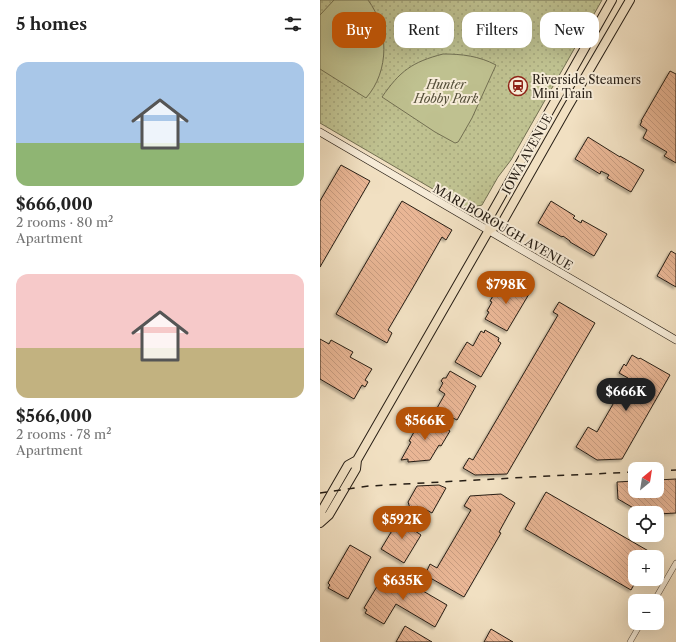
<!DOCTYPE html>
<html lang="en">
<head>
<meta charset="utf-8">
<style>
	body { margin:0; font-family:"Libre Caslon Text",serif; background:#f2f2f2; color:#222; height:100vh; display:flex; flex-direction:column; font-size:15px; white-space:nowrap }
	* { box-sizing:border-box; margin:0 }
	p { font-size:13px; color:#767676 }
	.icon { flex:none; width:22px; height:22px; fill:none; stroke:currentColor; stroke-width:2; stroke-linecap:round; stroke-linejoin:round }
	.map { position:relative; flex:1; overflow:hidden }
	.sheet { display:flex; flex-direction:column; background:#fff; width:320px }
	.sheet>* { flex:none }
	.banner { position:absolute; left:12px; top:12px; width:284px; height:36px; display:flex; gap:8px }
	.needle { width:26px; rotate:30deg }
	.buttons { position:absolute; left:308px; top:462px; display:grid; gap:8px }
	.buttons a { display:grid; place-items:center; width:36px; height:36px; border-radius:8px; background:#fff; box-shadow:0 4px 16px #0002; font-size:20px }
	.price { position:absolute; translate:-50% -34px; padding:0 9px; border-radius:14px; background:#b45309; color:#fff; font-size:13px; line-height:26px; filter:drop-shadow(0 1px 2px #0008) }
	.price::after { content:''; position:absolute; left:50%; top:24px; width:12px; height:9px; margin-left:-6px; background:inherit; clip-path:polygon(0 0,100% 0,50% 100%) }
	.price.current { background:#222; color:#fff }
	ul { padding:0; list-style:none }
	li { display:grid; align-content:center; gap:8px; height:212px; padding:0 16px }
	li span { display:grid; place-items:center; height:124px; border-radius:12px; color:#555 }
	li>.icon { margin-inline-start:auto }
	span .icon { width:72px; height:72px; fill:#fffc; stroke-width:1 }
	li b { font-size:17px }
	h2 { display:flex; justify-content:space-between; align-items:center; height:48px; padding:0 16px; font-size:17px }
	.chip { padding:0 14px; border-radius:12px; background:#fff; box-shadow:0 4px 16px #0002; font-size:14px; line-height:36px }
	.chip.current { background:#b45309; color:#fff }
	main { display:flex; flex:1; min-height:0 }
	.map>svg:first-child { display:block }
	.park { fill:url(#park-dots); stroke:#737052 }
	.garden { fill:#bfc190; stroke:#737052 }
	.building { fill:url(#building-back-hatch); stroke:#271e15; filter:url(#shadow) }
	.lines { fill:none; stroke-linecap:round; stroke-linejoin:round }
	.street-casing { stroke:#5a4e40; stroke-width:6 }
	.secondary-casing { stroke:#271e15; stroke-width:8 }
	.primary-casing { stroke:#271e15; stroke-width:10 }
	.street { stroke:#f6ebd7; stroke-width:5 }
	.secondary { stroke:#f6ebd7; stroke-width:7 }
	.primary { stroke:#f1e0c2; stroke-width:8 }
	.rail { stroke:#271e15; stroke-width:1.5; stroke-dasharray:7 7; stroke-linecap:butt }
	.labels { text-anchor:middle; dominant-baseline:central; stroke-width:4; stroke-linejoin:round; paint-order:stroke }
	.poi-label { font-size:12px; fill:#271e15; stroke:#f6ebd7; text-anchor:start }
	.park-label { font-size:12px; font-style:italic; fill:#554f3a; stroke:#f6ebd7 }
	.street-label { font-size:12px; fill:#271e15; stroke:#f6ebd7 }
</style>
</head>
<body>
<main>
<section class="sheet">
<h2>5 homes<svg class="icon" aria-label="filters" viewBox="0 0 24 24"><path d="M4 7h16M4 17h16"/><circle cx="9" cy="7" r="2"/><circle cx="15" cy="17" r="2"/></svg></h2>
<ul>
<li><span style="background:linear-gradient(#a9c7e8 65%,#8fb573 0)"><svg class="icon" aria-label="home" viewBox="0 0 24 24"><path d="M3 11l9-7 9 7M6 9v11h12V9"/></svg></span><div><b>$666,000</b><p>2 rooms · 80 m²</p><p>Apartment</p></div></li>
<li><span style="background:linear-gradient(#f6c9c9 60%,#c2b280 0)"><svg class="icon" aria-label="home" viewBox="0 0 24 24"><path d="M3 11l9-7 9 7M6 9v11h12V9"/></svg></span><div><b>$566,000</b><p>2 rooms · 78 m²</p><p>Apartment</p></div></li>
</ul>
</section>
<div class="map">
<svg width="356" height="642" viewBox="0 0 356 642">
	<defs>
		<pattern id="park-dots" width="8" height="8" patternUnits="userSpaceOnUse"><rect width="8" height="8" fill="#bfc190"/><path d="M2 2h.1M6 6h.1" fill="none" stroke="#a4a57b" stroke-width="1.8" stroke-linecap="round"/></pattern>
		<pattern id="building-back-hatch" width="6" height="6" patternUnits="userSpaceOnUse"><rect width="6" height="6" fill="#e9b695"/><path d="M-1 5l2 2M0 0l6 6M5-1l2 2" fill="none" stroke="#c89c80"/></pattern>
		<filter id="shadow"><feDropShadow dx="-2" dy="2" stdDeviation="1" flood-color="#0004"/></filter>
	</defs>
	<rect width="100%" height="100%" fill="#f1e0c2"/>
	<filter id="stains"><feTurbulence type="fractalNoise" baseFrequency=".005" numOctaves="4"/><feColorMatrix values="0 0 0 0 .2 0 0 0 0 .09 0 0 0 0 .02 0 0 0 .5 -.17"/></filter>
	<radialGradient id="worn" r=".72"><stop offset=".6" stop-color="#630" stop-opacity="0"/><stop offset="1" stop-color="#630" stop-opacity=".3"/></radialGradient>
	<!-- park -->
	<path class="park" d="M0 0H282L191 160 178 177 162 205 147 209 0 123Z"/>
	<!-- garden -->
	<path class="garden" d="M14 0H48C69 28 70 71 46 98L0 69V15Z
		M123 54C142 54 159 56 176 65L152 118 140 139 138 142 135 143 115 132 62 97C80 71 92 62 123 54Z"/>
	<!-- building -->
	<path class="building" d="M350 71 356 74V163L344 156 347 152 323 138 327 130 320 125 322 121H321Z
		M268 137 300 157V156L324 170 311 192 287 178 289 175 281 171 280 174 255 159Z
		M21 165 50 181 0 267V201Z
		M82 201 132 230 126 240 122 237 95 284 68 330 72 333 67 343 16 314Z
		M231 201 255 216 253 218 261 223 262 220 287 234 274 256 250 242V241L243 236 242 237 218 223Z
		M351 251 356 254V287L337 276Z
		M183 279 209 294 187 331 165 319 169 312 167 311 172 302 170 301Z
		M239 302 275 323 187 474 155 475 143 468 149 458 153 460 238 315 233 312Z
		M165 330 179 338 178 341 181 343 161 377 135 362 147 342 153 346 161 331 164 333Z
		M0 339 9 344 11 340 33 352 30 357 52 369 45 380 48 382 45 387 42 385 34 399 0 379Z
		M312 355 319 359 320 358 350 375 302 459 277 460 256 447 268 427 277 432 308 378 299 373 304 364 306 366Z
		M130 371 156 386 137 420 133 418 132 421 118 413 119 410 117 408 125 394 119 390 123 383 121 381 123 378H126Z
		M103 416 130 431 121 446 119 445 110 460 88 462V459L81 460 91 442 89 441Z
		M356 479V513L337 514V513H322L298 499 297 482 315 481V491H337V480Z
		M119 485 126 488 112 513 103 508 100 513 90 508 88 502 97 486Z
		M226 492 332 553 330 557H315V579H317L311 590 205 529Z
		M181 494 195 503 179 532 181 533 144 597 105 575 110 564 117 568 151 510 144 506 150 496Z
		M85 518 95 524 92 529 101 535 84 563 61 549 79 519Z
		M30 545 51 557 28 599 8 588 10 585 8 583Z
		M67 570 127 605 115 627 76 604 64 624 45 613 47 610 44 608Z
		M85 626 112 642H76Z
		M171 629 193 642H164Z"/>
	<g class="lines">
		<defs>
			<path id="street" d="M334 601 356 563
				M310 642 321 623"/>
			<path id="secondary" d="M0 132 356 340"/>
			<path id="primary" d="M169 230 182 223 246 110 310 0
				M0 523 9 515 36 469 37 460 169 230 170 216 292 0
				M0 523 1 512 13 491 28 465 37 460"/>
		</defs>
		<!-- street casing -->
		<use href="#street" class="street-casing"/>
		<!-- secondary casing -->
		<use href="#secondary" class="secondary-casing"/>
		<!-- primary casing -->
		<use href="#primary" class="primary-casing"/>
		<!-- street -->
		<use href="#street" class="street"/>
		<!-- secondary -->
		<use href="#secondary" class="secondary"/>
		<!-- primary -->
		<use href="#primary" class="primary"/>
		<!-- rail -->
		<path class="rail" d="M337 471 356 470
			M0 493 49 486 229 476 315 472"/>
	</g>
	<!-- icons -->
	<defs>
		<symbol id="station-ring" viewBox="-11 -11 22 22"><circle r="9.5" fill="#f6ebd7" stroke="#8f2418" stroke-width="1.5"/><path d="M-3-6H3Q5-6 5-4V2Q5 4 3 4L4.5 6H3L1.5 4h-3L-3 6H-4.5L-3 4Q-5 4-5 2V-4Q-5-6-3-6ZM-3.5-4v3h7v-3ZM-3.5 1v1.5H-2V1ZM2 1v1.5H3.5V1Z" fill="#8f2418"/></symbol>
	</defs>
	<g fill-rule="evenodd">
		<use href="#station-ring" x="187" y="75" width="22" height="22"/>
	</g>
	<g class="labels">
		<!-- poi labels -->
		<g class="poi-label">
			<text x="212" y="79">Riverside Steamers<tspan x="212" dy="14">Mini Train</tspan></text>
		</g>
		<!-- park labels -->
		<g class="park-label">
			<text x="126" y="84">Hunter<tspan x="126" dy="14">Hobby Park</tspan></text>
		</g>
		<!-- street labels -->
		<g class="street-label">
			<text transform="translate(207 154) rotate(-61)">IOWA AVENUE</text>
			<text transform="translate(183 227) rotate(30)">MARLBOROUGH AVENUE</text>
		</g>
	</g>
	<rect width="100%" height="100%" filter="url(#stains)"/>
	<rect width="100%" height="100%" fill="url(#worn)"/>
</svg>
<div class="buttons">
<a><svg class="needle" viewBox="-14 -14 28 28"><path d="M0-13l5 13h-10z" fill="#e53935"/><path d="M0 13l5-13h-10z" fill="#767676"/></svg></a>
<a><svg class="icon" aria-label="locate" viewBox="0 0 24 24"><circle cx="12" cy="12" r="6"/><path d="M12 2v4M12 18v4M2 12h4M18 12h4"/></svg></a>
<a>+</a>
<a>−</a>
</div>
<b class="price" style="left:186px;top:305px">$798K</b>
<b class="price current" style="left:306px;top:412px">$666K</b>
<b class="price" style="left:105px;top:441px">$566K</b>
<b class="price" style="left:82px;top:540px">$592K</b>
<b class="price" style="left:83px;top:601px">$635K</b>
<div class="banner">
<a class="chip current">Buy</a>
<a class="chip">Rent</a>
<a class="chip">Filters</a>
<a class="chip">New</a>
</div>
</div>
</main>
</body>
</html>
